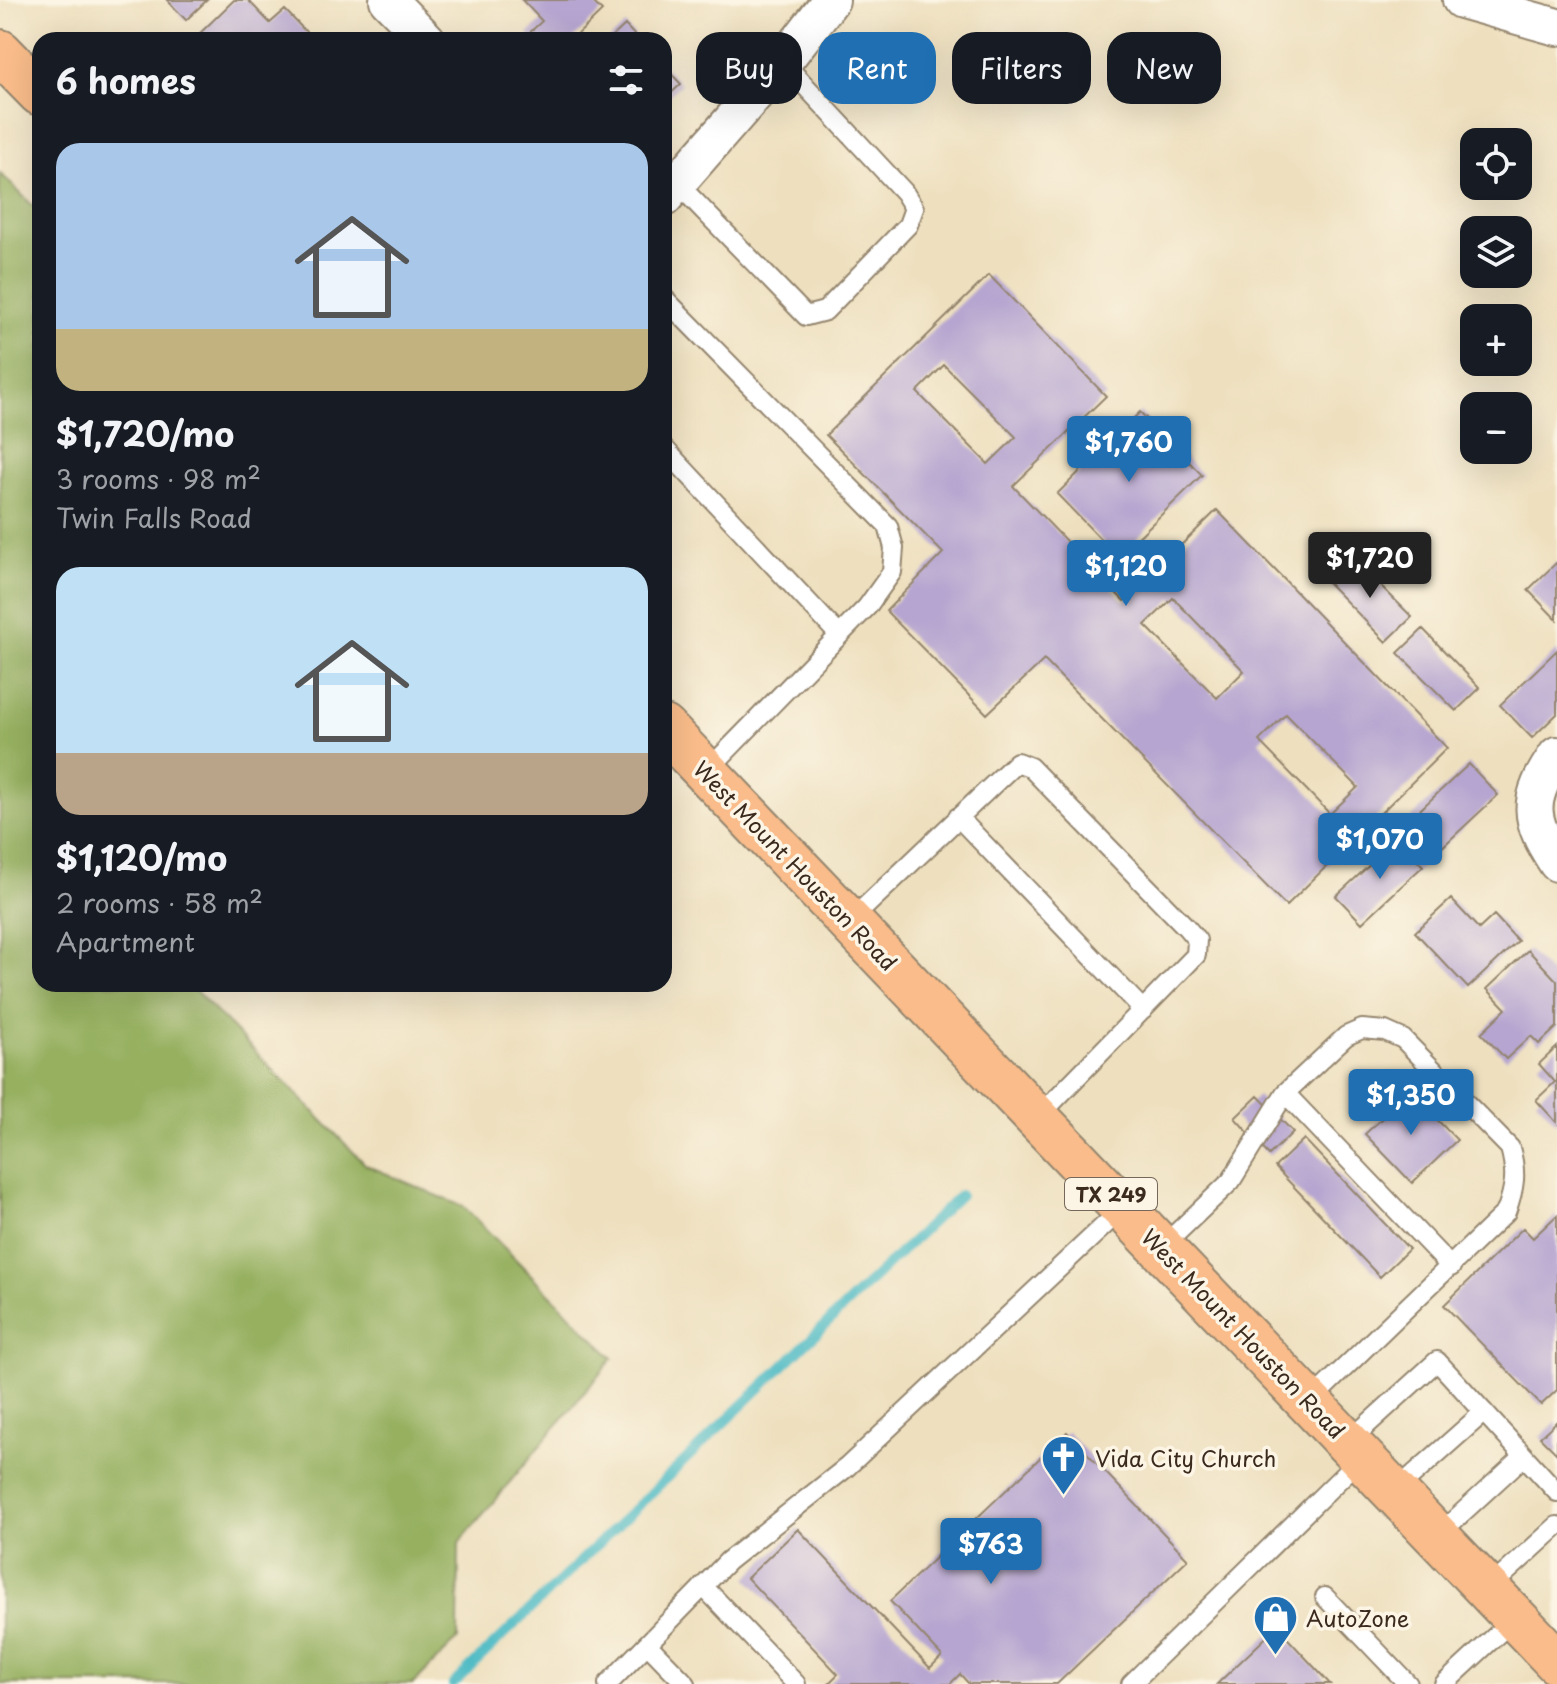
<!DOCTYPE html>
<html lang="en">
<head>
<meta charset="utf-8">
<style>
	body { margin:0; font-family:"Playpen Sans",sans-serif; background:#20242c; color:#f1f3f6; height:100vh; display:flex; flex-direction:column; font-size:30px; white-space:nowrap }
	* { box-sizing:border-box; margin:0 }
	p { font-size:26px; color:#9ea1a6 }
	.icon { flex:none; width:44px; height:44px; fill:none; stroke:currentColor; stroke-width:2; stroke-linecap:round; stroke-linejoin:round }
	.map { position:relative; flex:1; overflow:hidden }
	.sheet { position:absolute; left:32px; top:32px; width:640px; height:960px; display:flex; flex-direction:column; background:#171b24; border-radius:24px; box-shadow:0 8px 32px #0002 }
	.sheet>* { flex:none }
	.banner { position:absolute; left:696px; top:32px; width:740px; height:72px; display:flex; gap:16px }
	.buttons { position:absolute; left:1460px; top:128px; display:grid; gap:16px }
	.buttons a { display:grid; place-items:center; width:72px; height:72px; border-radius:16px; background:#171b24; box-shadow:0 8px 32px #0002; font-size:40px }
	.price { position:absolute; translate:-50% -68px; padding:0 18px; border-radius:8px; background:#1f6fb2; color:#fff; font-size:26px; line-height:52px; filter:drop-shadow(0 2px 4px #0008) }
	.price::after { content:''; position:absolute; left:50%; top:48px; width:24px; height:18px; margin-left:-12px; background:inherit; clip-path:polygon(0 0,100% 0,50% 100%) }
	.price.active { background:#222; color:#fff }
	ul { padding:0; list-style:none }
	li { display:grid; align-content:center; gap:16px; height:424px; padding:0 24px }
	li span { display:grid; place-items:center; height:248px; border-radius:24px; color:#555 }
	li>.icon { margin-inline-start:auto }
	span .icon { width:144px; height:144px; fill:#fffc; stroke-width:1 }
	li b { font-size:34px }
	h2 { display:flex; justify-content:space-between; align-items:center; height:96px; padding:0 24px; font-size:34px }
	.chip { padding:0 28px; border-radius:24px; background:#171b24; box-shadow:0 8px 32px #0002; font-size:28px; line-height:72px }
	.chip.active { background:#1f6fb2; color:#fff }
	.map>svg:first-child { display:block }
	.forest { fill:#96b061; stroke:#686d40; stroke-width:2 }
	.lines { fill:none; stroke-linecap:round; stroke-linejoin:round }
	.stream { stroke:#4bbac4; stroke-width:10 }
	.building { fill:#b6a5d0; fill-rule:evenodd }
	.service-casing { stroke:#94856e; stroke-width:22 }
	.minor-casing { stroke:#94856e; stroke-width:40 }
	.primary-casing { stroke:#94856e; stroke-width:48 }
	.service { stroke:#fff; stroke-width:18 }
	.minor { stroke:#fff; stroke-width:36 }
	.primary { stroke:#f9bc8a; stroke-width:44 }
	.labels { text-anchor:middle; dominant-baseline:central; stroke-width:7; stroke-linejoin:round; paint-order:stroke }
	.shield { fill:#fcf5e5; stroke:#75675a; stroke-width:2 }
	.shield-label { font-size:20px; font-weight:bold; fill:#3b2a1e }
	.street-label { font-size:22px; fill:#3b2a1e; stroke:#fcf5e5 }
	.poi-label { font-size:22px; fill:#3b2a1e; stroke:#fcf5e5; text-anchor:start }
</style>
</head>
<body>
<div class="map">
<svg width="1557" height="1684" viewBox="0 0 1557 1684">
	<rect width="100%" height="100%" fill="#fcf5e5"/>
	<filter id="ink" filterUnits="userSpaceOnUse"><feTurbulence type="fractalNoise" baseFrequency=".0125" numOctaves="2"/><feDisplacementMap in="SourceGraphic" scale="16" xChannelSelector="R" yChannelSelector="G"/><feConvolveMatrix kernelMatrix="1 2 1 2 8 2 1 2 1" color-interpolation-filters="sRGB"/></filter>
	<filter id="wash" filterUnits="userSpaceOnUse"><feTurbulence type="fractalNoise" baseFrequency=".006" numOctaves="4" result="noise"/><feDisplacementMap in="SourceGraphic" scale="32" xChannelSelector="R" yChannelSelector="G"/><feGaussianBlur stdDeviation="1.8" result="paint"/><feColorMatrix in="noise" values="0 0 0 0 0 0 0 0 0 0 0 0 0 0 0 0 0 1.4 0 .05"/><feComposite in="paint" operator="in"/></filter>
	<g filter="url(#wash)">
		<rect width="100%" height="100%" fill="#eee0bf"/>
		<!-- forest -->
		<path class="forest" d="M0 173 40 213V984H189L366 1165 464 1207 613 1358 459 1543 458 1639 413 1684H0Z"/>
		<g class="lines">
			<!-- stream -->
			<path class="stream" d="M453 1684 960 1195"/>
		</g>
		<g id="blocks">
			<!-- building -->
			<path class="building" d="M167 0H207L186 20Z
				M234 0H248L270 23 285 10 308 34 301 40H193Z
				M522 0H591L602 11 572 40H533L528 34 542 21Z
				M625 25 639 40H609Z
				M664 66 681 84 664 100Z
				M989 275 1106 396 1013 486 1124 601 1217 510 1447 748 1286 906 1044 660 987 714 886 611 943 553 826 435ZM944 365 1016 437 988 464 917 392ZM1173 598 1244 671 1217 698 1145 625ZM1286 714 1358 787 1330 814 1259 741Z
				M1140 412 1202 475 1118 557 1057 494Z
				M1353 558 1412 617 1386 642 1328 583Z
				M1557 562V620L1528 590Z
				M1423 629 1480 688 1456 711 1398 653Z
				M1557 650V714L1532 738 1500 705Z
				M1469 764 1498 795 1437 852 1408 821Z
				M1398 839 1423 866 1362 923 1336 896Z
				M1451 899 1479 929 1494 915 1518 941 1468 988 1415 932Z
				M1528 950 1557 981V1027L1539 1044 1531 1036 1506 1059 1481 1033 1506 1009 1487 989Z
				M1557 1047V1123L1536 1100 1555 1082 1539 1064Z
				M1410 1092 1457 1140 1412 1183 1365 1134Z
				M1258 1096 1293 1132 1269 1155 1235 1118Z
				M1304 1139 1409 1249 1380 1277 1275 1167Z
				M1557 1215V1390L1541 1405 1444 1305 1523 1228 1533 1238Z
				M1557 1421V1454L1540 1437Z
				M1067 1432 1188 1559 1057 1684H969L960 1674 950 1684H828L838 1674 747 1578 798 1529 930 1668 942 1656 890 1601Z
				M1277 1627 1330 1684H1217Z"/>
		</g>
	</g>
	<g filter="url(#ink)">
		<use href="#blocks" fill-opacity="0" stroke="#94856e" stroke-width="2"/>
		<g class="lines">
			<defs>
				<path id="service" d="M678 184 806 316 825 311 908 225 914 208 904 192 783 62
					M664 298 888 526 894 548 892 572 867 607 707 771
					M664 448 839 635
					M958 817 1143 1010
					M850 921 1017 762 1030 767 1186 927 1197 940 1196 955 1038 1117
					M1285 1093 1451 1267
					M1162 1247 1231 1181 1285 1093 1346 1036 1362 1029 1385 1031 1403 1039 1510 1148C1517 1173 1515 1187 1506 1212L1309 1402
					M1348 1442 1437 1361 1557 1492
					M1395 1491 1484 1412
					M1438 1535 1524 1456
					M703 1586 796 1684
					M1488 1589 1557 1526
					M1325 1597 1408 1684
					M647 1644 686 1684
					M608 1684 728 1561 847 1467 1124 1207
					M1131 1684 1362 1457
					M1444 1684 1515 1618"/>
				<path id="minor" d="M388 0 427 40
					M1461 0 1557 27
					M664 198 783 62 831 0
					M1557 755C1526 800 1528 819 1557 863"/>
				<path id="primary" d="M0 52 40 93
					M664 728 1557 1662"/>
			</defs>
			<!-- service casing -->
			<use href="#service" class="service-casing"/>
			<!-- minor casing -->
			<use href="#minor" class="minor-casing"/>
			<!-- primary casing -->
			<use href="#primary" class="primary-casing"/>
			<!-- service -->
			<use href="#service" class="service"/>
			<!-- minor -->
			<use href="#minor" class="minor"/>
			<!-- primary -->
			<use href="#primary" class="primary"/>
		</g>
	</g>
	<!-- icons -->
	<defs>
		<symbol id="church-pin" viewBox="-11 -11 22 30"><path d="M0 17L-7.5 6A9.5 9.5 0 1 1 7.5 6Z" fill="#1f6fb2" stroke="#fcf5e5"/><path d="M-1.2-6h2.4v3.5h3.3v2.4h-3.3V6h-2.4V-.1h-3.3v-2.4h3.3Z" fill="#fff"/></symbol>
		<symbol id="shop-pin" viewBox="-11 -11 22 30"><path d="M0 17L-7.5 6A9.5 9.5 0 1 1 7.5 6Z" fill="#1f6fb2" stroke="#fcf5e5"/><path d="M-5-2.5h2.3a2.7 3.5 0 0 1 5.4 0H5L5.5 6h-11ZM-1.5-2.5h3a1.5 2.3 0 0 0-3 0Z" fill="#fff"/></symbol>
	</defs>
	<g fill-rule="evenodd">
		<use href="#church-pin" x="1038" y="1432" width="51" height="69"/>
		<use href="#shop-pin" x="1250" y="1592" width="51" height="69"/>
	</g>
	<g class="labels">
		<!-- shield labels -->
		<rect class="shield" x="1065" y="1178" width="92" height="32" rx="6"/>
		<g class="shield-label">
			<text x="1111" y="1194">TX 249</text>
		</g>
		<!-- street labels -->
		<g class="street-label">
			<text transform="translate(796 865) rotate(46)">West Mount Houston Road</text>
			<text transform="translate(1244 1333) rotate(46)">West Mount Houston Road</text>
		</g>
		<!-- poi labels -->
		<g class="poi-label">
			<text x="1095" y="1457">Vida City Church</text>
			<text x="1306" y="1617">AutoZone</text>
		</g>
	</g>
</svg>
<div class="buttons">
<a><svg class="icon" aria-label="locate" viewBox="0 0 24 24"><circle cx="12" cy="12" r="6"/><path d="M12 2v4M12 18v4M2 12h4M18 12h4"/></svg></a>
<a><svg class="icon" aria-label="layers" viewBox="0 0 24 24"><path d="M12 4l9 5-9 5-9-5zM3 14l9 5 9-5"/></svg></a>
<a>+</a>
<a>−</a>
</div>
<b class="price" style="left:1129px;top:484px">$1,760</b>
<b class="price active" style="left:1370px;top:600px">$1,720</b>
<b class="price" style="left:1126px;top:608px">$1,120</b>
<b class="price" style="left:1380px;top:881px">$1,070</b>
<b class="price" style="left:1411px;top:1137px">$1,350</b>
<b class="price" style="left:991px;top:1586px">$763</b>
<div class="banner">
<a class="chip">Buy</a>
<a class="chip active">Rent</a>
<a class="chip">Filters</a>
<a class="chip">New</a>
</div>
<section class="sheet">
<h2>6 homes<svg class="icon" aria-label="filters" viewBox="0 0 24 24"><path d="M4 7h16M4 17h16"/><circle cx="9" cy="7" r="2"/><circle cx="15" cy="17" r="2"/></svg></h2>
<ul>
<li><span style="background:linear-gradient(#a9c7e8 75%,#c2b280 0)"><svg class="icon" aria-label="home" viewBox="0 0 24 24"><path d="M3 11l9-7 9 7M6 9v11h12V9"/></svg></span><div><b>$1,720/mo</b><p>3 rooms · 98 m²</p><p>Twin Falls Road</p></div></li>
<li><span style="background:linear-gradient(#bfe0f5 75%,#b9a48a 0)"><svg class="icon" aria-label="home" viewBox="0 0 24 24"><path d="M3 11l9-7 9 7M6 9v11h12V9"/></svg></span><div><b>$1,120/mo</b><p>2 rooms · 58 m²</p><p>Apartment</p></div></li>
</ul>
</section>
</div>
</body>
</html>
